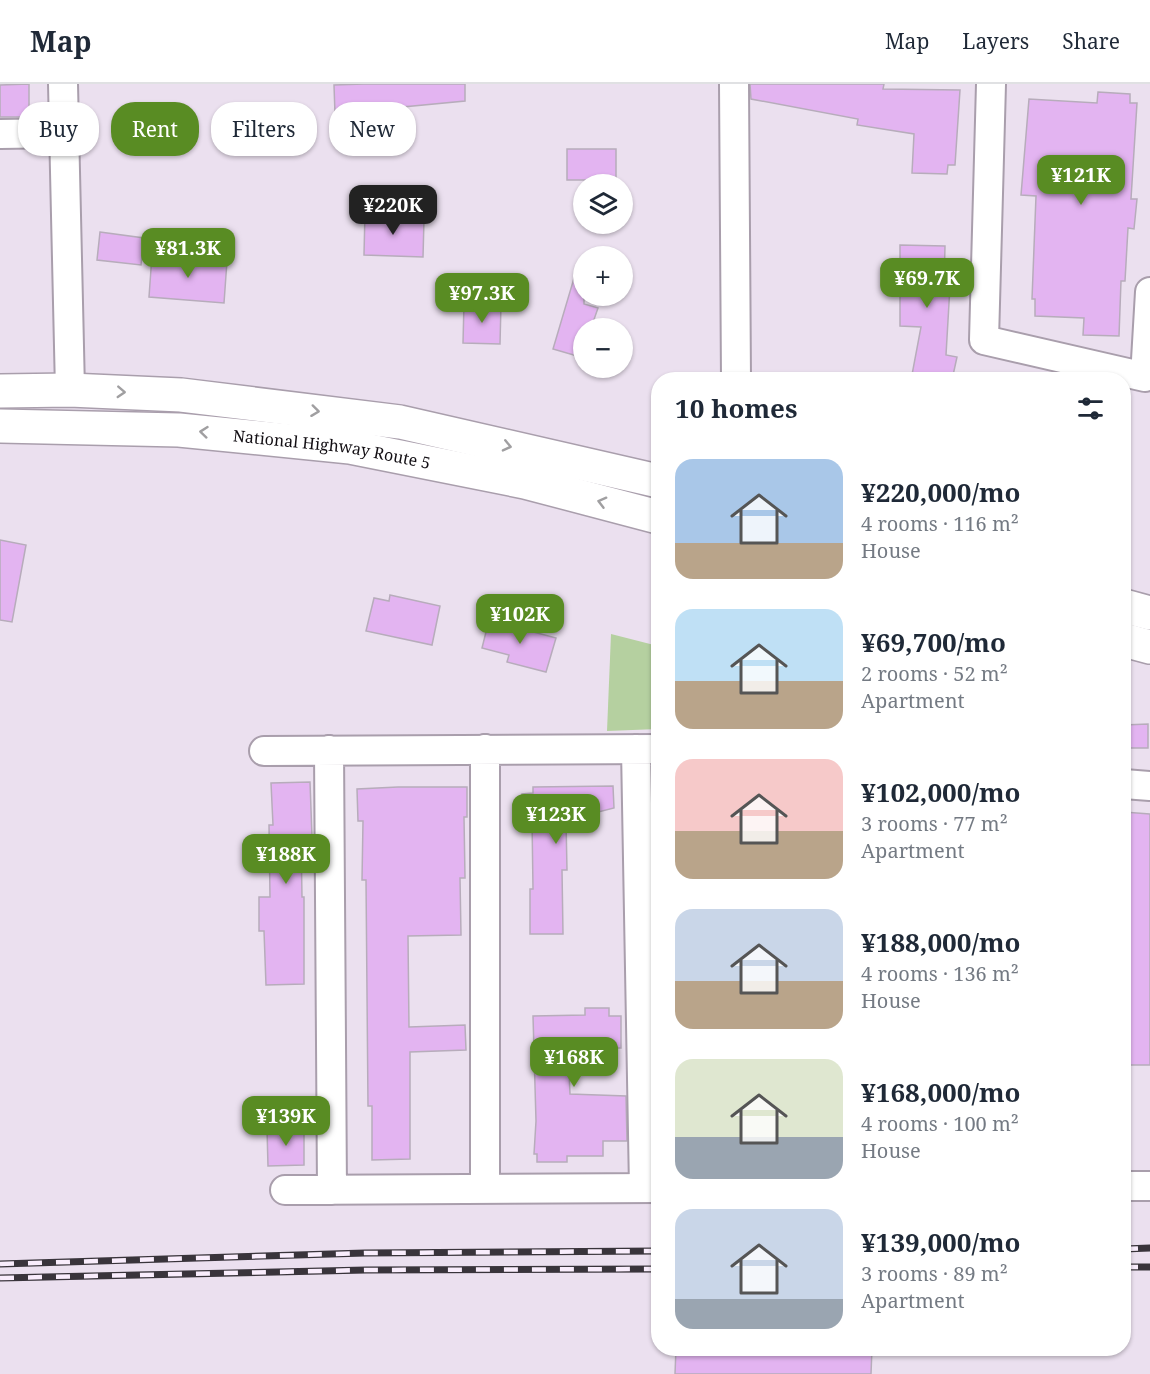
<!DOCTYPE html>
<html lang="en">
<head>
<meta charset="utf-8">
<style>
	body { margin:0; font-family:"Noto Serif",serif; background:#f6f6f7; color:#1f2937; height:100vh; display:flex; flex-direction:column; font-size:22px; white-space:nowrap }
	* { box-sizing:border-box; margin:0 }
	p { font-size:20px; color:#747a83 }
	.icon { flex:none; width:33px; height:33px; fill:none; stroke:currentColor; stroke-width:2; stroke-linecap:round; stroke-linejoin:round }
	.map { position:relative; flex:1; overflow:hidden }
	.side { position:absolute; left:651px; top:288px; width:480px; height:984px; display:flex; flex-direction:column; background:#fff; border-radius:24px; box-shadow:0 2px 4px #0004 }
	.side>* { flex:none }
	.banner { position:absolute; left:18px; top:18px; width:543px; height:54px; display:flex; gap:12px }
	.controls { position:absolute; left:573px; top:90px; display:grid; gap:12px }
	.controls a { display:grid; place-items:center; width:60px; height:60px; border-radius:50%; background:#fff; box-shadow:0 2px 4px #0004; font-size:30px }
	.price { position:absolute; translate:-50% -51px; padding:0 14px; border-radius:12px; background:#598c23; color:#fff; font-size:20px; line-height:39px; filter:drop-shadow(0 2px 3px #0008) }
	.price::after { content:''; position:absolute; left:50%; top:36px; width:18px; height:14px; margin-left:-9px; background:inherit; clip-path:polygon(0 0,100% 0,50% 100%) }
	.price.active { background:#222; color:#fff }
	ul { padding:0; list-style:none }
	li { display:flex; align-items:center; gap:18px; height:150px; padding:0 24px }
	li span { display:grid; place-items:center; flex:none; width:168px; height:120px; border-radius:18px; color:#555 }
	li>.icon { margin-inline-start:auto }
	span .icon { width:72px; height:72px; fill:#fffc; stroke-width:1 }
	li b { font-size:26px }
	h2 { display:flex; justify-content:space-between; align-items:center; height:72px; padding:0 24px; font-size:26px }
	.pill { padding:0 21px; border-radius:24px; background:#fff; box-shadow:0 2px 4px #0004; font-size:21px; line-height:54px }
	.pill.active { background:#598c23; color:#fff }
	header { display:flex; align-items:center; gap:36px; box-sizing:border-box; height:84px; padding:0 30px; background:#fff; border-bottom:2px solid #e0e1e3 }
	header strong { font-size:28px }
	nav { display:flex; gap:33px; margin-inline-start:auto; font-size:21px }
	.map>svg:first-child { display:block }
	.green { fill:#b5d0a0 }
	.building { fill:#e3b4f1; stroke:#b7acbb; stroke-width:1.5 }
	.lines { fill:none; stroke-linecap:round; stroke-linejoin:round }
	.minor-casing { stroke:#a99eac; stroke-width:32 }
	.trunk-casing { stroke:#a99eac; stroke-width:36 }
	.minor { stroke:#fff; stroke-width:28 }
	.trunk { stroke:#fff; stroke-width:33 }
	.rail-casing { stroke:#39343b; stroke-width:7 }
	.rail { stroke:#f9edfc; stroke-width:4.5; stroke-dasharray:14; stroke-linecap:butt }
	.oneway { stroke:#a09fa1 }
	.labels { text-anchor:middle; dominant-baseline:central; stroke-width:5; stroke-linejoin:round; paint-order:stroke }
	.street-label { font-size:16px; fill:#120e13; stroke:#f9edfc }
</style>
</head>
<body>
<header>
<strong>Map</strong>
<nav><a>Map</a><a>Layers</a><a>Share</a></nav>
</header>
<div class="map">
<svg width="1150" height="1290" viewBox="0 0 1150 1290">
	<rect width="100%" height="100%" fill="#ebe0ef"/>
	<!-- green -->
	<path class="green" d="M611 550 658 562V645L607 647Z"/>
	<!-- building -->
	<path class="building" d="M29 0V33H0V1Z
		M364 0H465V17L382 25V28L335 30 334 1Z
		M750 0H884L883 5 960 6 955 81H948L947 90 912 89 914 50 857 41 858 35 751 15Z
		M1098 8 1130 10V19H1137L1131 115H1137L1134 145 1128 144 1125 197H1121L1119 252 1083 251 1084 234 1035 232V215H1032L1036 112 1021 111 1029 15 1097 19Z
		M567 65H616V96H567Z
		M365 128H389V135L424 136 423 173 364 171Z
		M100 148 144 154 141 181 97 176Z
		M900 161 945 162 944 202H950L946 271 957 273 952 296H911L921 243 900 242Z
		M152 171 227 177 224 219 149 213Z
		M577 184 584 185V220L598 224 591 244H584V274L553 265Z
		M464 219 501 220 500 260 463 259Z
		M0 456 26 461 12 538 0 536Z
		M390 511 440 522 432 561 366 547 374 514 389 517Z
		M489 536 556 554 546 588 507 578 509 571 482 564Z
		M1148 640V664H1124V641Z
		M310 698 312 753H301L302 813H304V900L266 901 264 847H259V813H270L269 741H273L271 699Z
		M613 702 614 724 598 728V736L566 737 567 786H562L563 850H530V805H533L532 736H522V710L533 709V703Z
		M398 703H467V733H464L465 794H460L461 851 408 852 409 943 465 941 466 966 410 968V1075L372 1076V1022H368L366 796H362L363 737H358L357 705Z
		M1124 728 1150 730V981H1124Z
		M585 924H609V932H621V964H568L570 1010 626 1012 627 1057H603V1072H567V1078H537V1070H534L536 1037 533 932 585 931Z
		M304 1044V1081L268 1082 267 1045Z
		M676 1264H872L871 1290H675Z"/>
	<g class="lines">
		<defs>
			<path id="minor" d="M63 0 70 306
				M734 0 736 296
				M991 0 984 256 1145 293 1150 208
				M0 50 66 49
				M485 665V1105
				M636 665 644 1104
				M329 666 332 1106
				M264 667 658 665
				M1124 700 1150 702
				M1124 1102H1150
				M285 1106 658 1104"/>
			<g id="trunk">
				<path d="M0 307 70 306 181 311 400 338 658 397"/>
				<path id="s1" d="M0 342 179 346 350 363 525 398 658 433"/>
				<path d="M1124 522 1150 529"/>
				<path d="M1124 556 1150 563"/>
			</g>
		</defs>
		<!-- minor casing -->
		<use href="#minor" class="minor-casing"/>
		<!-- trunk casing -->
		<use href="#trunk" class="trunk-casing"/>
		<!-- minor -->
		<use href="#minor" class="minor"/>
		<!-- trunk -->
		<use href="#trunk" class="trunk"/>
		<defs>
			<path id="rail" d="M1124 1165 1150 1164
				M0 1180 365 1169 658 1167
				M1124 1183H1150
				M0 1194 366 1186 658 1185"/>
		</defs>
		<!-- rail casing -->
		<use href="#rail" class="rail-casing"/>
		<!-- rail -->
		<use href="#rail" class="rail"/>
	</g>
	<!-- one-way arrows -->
	<defs><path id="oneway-chevron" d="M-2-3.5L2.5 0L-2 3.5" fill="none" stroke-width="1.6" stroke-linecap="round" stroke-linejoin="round" transform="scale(1.5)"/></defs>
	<g class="oneway">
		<use href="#oneway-chevron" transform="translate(121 308) rotate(3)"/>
		<use href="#oneway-chevron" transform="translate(315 327) rotate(7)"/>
		<use href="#oneway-chevron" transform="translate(204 348) rotate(-174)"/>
		<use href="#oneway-chevron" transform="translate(507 362) rotate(13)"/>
		<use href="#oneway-chevron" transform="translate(602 418) rotate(-165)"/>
	</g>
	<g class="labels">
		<!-- street labels -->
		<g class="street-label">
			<text stroke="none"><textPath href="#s1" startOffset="333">National Highway Route 5</textPath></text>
		</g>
	</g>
</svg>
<div class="controls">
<a><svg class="icon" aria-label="layers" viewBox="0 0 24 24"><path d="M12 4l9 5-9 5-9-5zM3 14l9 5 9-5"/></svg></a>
<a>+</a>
<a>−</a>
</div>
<b class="price" style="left:1081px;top:122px">¥121K</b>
<b class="price active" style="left:393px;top:152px">¥220K</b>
<b class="price" style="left:188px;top:195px">¥81.3K</b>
<b class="price" style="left:927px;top:225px">¥69.7K</b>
<b class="price" style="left:482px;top:240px">¥97.3K</b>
<b class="price" style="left:520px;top:561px">¥102K</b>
<b class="price" style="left:556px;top:761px">¥123K</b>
<b class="price" style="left:286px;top:801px">¥188K</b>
<b class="price" style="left:574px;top:1004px">¥168K</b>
<b class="price" style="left:286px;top:1063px">¥139K</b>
<div class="banner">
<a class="pill">Buy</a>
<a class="pill active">Rent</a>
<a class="pill">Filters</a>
<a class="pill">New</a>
</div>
<section class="side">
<h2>10 homes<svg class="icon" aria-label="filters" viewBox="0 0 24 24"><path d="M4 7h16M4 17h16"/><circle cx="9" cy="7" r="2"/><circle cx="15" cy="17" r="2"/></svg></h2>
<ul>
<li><span style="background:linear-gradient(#a9c7e8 70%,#b9a48a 0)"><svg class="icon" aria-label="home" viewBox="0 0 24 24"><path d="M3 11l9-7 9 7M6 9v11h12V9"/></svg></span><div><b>¥220,000/mo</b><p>4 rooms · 116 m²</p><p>House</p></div></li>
<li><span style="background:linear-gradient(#bfe0f5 60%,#b9a48a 0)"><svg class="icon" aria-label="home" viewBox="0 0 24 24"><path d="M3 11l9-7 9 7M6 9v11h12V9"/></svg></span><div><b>¥69,700/mo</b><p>2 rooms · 52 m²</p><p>Apartment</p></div></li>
<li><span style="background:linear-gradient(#f6c9c9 60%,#b9a48a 0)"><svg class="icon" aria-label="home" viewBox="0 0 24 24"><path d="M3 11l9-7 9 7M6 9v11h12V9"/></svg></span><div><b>¥102,000/mo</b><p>3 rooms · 77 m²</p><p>Apartment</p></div></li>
<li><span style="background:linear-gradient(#c9d6e8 60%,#b9a48a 0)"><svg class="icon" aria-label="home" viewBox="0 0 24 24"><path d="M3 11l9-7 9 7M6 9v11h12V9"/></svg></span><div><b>¥188,000/mo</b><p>4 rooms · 136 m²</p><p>House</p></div></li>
<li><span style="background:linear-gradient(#dfe7d0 65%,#9aa5b1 0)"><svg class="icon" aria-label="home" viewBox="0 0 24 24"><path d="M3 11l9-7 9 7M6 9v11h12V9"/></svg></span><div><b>¥168,000/mo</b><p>4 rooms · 100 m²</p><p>House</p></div></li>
<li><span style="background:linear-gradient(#c9d6e8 75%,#9aa5b1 0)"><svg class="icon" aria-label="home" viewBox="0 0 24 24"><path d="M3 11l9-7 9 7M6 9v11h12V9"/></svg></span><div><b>¥139,000/mo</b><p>3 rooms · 89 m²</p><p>Apartment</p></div></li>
</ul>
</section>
</div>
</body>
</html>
